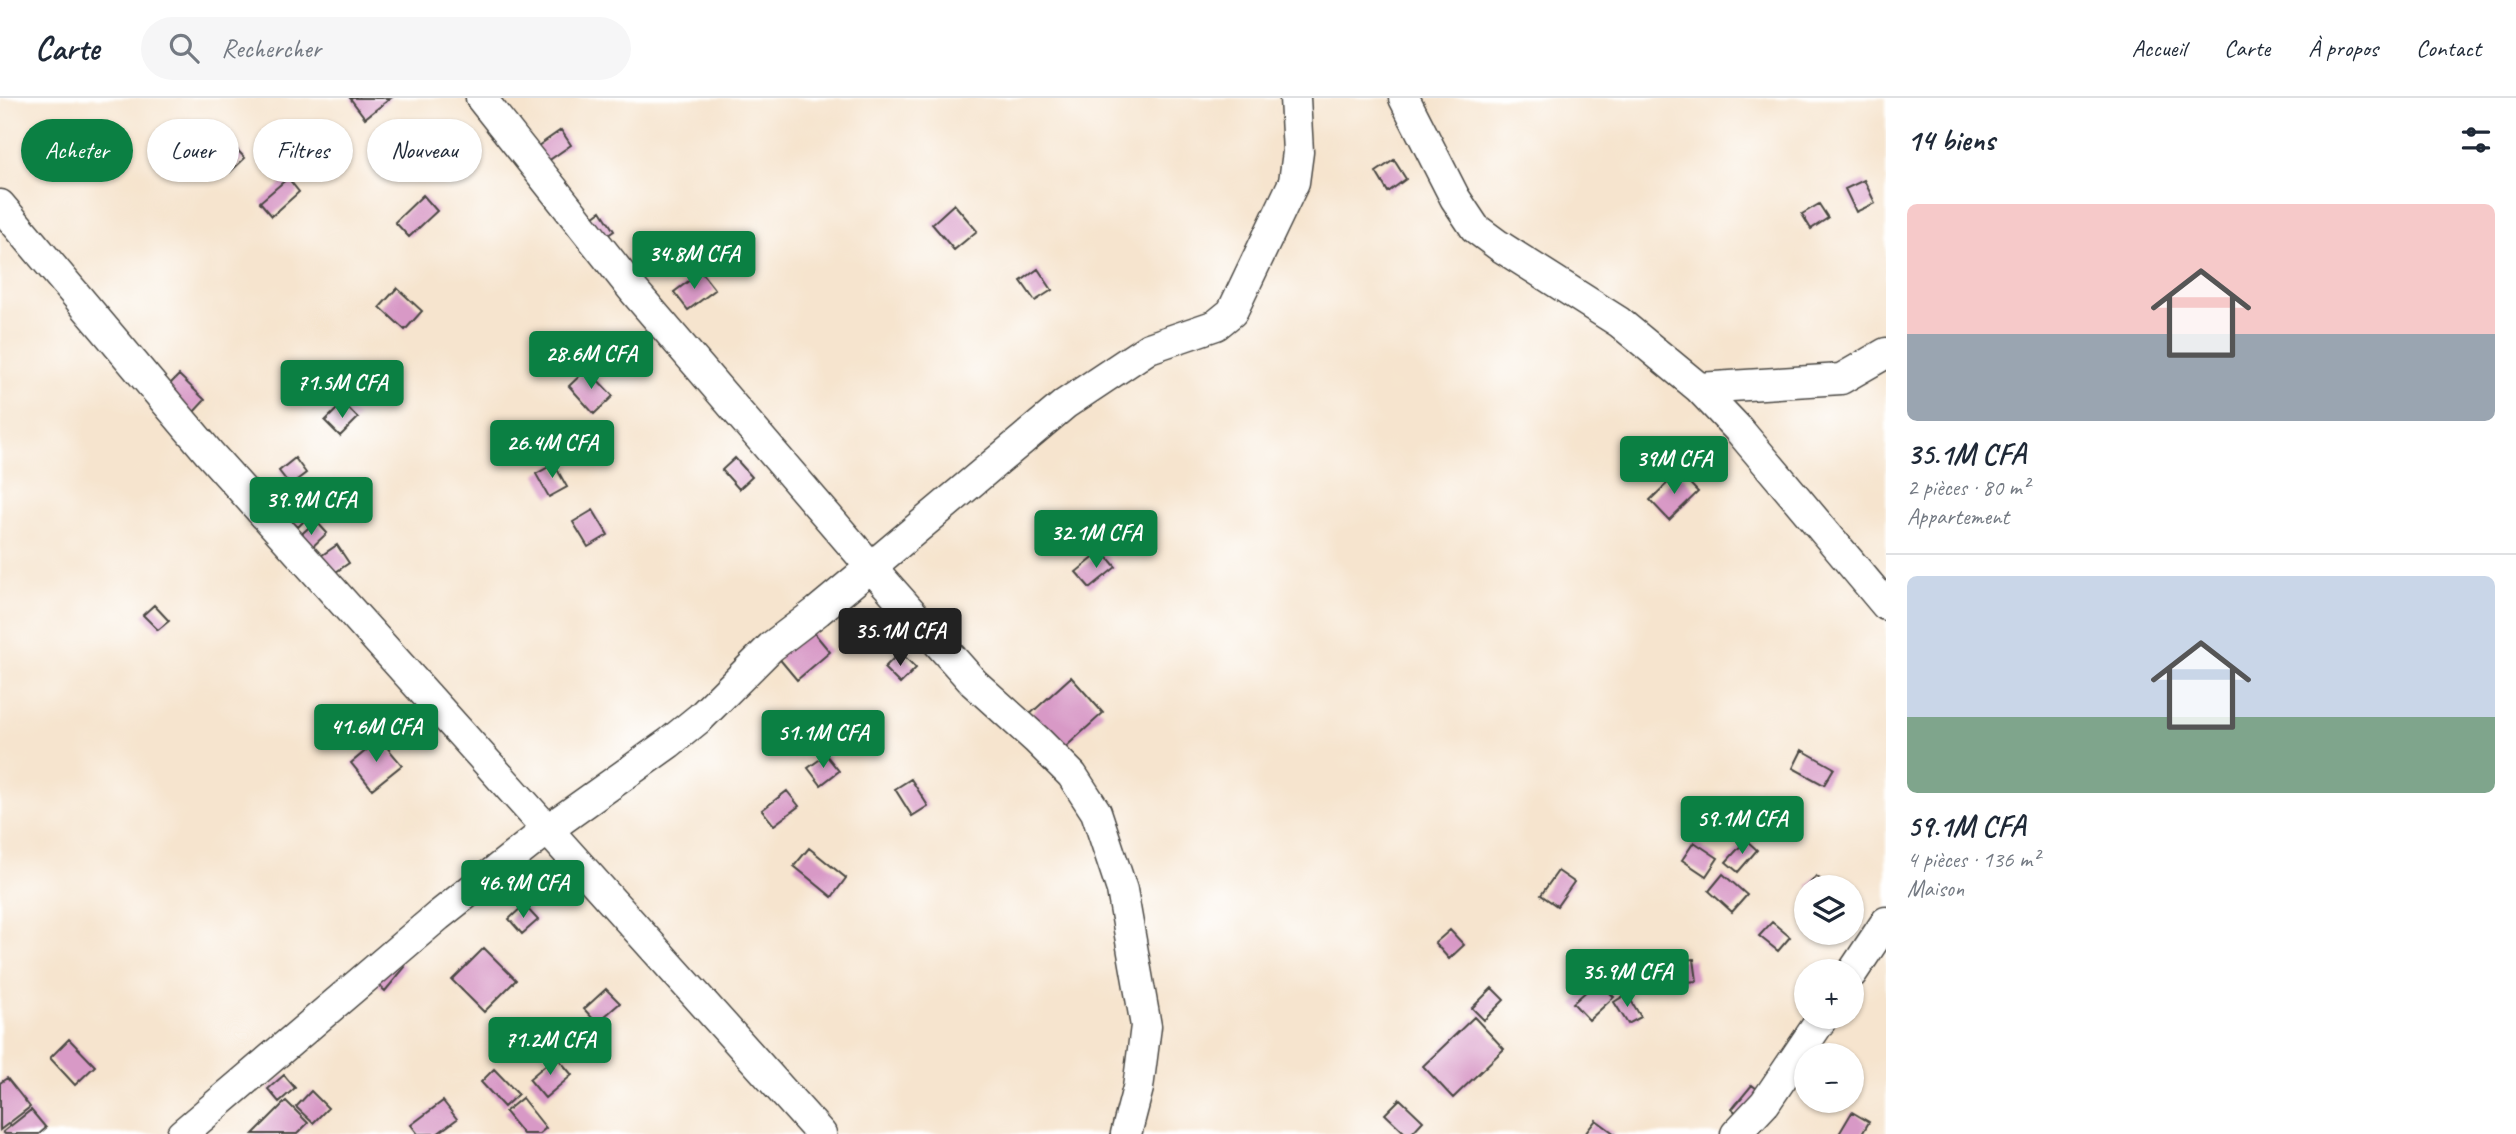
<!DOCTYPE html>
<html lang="fr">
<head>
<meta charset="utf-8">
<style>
	body { margin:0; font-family:Caveat,sans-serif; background:#f6f6f7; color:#1f2937; height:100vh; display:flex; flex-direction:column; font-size:26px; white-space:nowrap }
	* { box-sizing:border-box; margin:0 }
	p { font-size:23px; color:#747a83 }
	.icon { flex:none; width:38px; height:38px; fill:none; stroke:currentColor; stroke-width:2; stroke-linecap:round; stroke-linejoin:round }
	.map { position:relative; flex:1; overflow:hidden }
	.sheet { display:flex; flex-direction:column; background:#fff; width:630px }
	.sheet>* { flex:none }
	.banner { position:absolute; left:21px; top:21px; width:665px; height:63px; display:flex; gap:14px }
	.tools { position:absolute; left:1794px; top:777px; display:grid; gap:14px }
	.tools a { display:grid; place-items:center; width:70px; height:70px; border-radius:50%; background:#fff; box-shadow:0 2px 5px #0004; font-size:35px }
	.price { position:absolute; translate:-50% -60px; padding:0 16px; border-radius:7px; background:#0b8043; color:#fff; font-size:23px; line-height:46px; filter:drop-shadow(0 2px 4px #0008) }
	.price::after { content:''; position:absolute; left:50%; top:42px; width:21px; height:16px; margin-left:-10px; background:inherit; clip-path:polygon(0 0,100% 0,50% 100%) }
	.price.on { background:#222; color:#fff }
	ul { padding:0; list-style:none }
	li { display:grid; align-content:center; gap:14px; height:371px; padding:0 21px }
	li+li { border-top:2px solid #e0e1e3 }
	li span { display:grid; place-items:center; height:217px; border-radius:10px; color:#555 }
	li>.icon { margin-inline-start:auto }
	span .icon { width:126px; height:126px; fill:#fffc; stroke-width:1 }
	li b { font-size:30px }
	h2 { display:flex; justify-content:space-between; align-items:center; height:84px; padding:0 21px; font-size:30px }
	.chip { padding:0 24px; border-radius:32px; background:#fff; box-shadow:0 2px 5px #0004; font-size:24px; line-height:63px }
	.chip.on { background:#0b8043; color:#fff }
	header { display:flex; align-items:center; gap:42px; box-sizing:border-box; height:98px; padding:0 35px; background:#fff; border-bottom:2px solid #e0e1e3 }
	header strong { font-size:33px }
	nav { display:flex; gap:38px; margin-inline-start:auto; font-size:24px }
	.search { width:490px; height:63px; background:#f6f6f7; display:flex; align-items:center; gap:18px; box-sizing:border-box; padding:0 24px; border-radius:38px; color:#747a83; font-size:26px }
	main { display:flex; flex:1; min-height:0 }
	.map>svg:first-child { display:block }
	.building { fill:#d899c6 }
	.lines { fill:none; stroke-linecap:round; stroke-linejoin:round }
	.minor-casing { stroke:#494743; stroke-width:33 }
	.minor { stroke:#fff; stroke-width:30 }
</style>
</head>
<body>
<header>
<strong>Carte</strong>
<div class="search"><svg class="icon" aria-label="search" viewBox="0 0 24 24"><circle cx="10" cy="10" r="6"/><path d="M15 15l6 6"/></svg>Rechercher</div>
<nav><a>Accueil</a><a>Carte</a><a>À propos</a><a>Contact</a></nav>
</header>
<main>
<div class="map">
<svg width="1886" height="1036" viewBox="0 0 1886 1036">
	<rect width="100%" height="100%" fill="#fff"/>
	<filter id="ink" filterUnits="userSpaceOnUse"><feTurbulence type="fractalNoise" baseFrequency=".0143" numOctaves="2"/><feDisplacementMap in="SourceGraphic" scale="14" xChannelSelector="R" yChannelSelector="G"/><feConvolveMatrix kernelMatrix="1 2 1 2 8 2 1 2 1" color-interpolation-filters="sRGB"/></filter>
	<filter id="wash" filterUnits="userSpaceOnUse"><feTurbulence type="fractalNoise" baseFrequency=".00686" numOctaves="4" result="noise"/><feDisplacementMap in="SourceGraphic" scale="28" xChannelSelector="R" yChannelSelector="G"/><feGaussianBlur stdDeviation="1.57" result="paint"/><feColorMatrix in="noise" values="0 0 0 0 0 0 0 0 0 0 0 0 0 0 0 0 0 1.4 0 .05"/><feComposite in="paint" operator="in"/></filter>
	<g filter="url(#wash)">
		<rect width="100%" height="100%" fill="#f6e4ce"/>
		<g id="blocks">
			<!-- building -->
			<path class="building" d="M350 0H391L365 20Z
				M561 32 571 47 538 70 528 55Z
				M222 36 245 60 230 74 207 49Z
				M1394 62 1406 81 1388 94 1376 74Z
				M288 80 299 94 272 118 260 104Z
				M1864 82 1875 105 1856 114 1845 91Z
				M423 97 437 113 409 139 395 124Z
				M954 106 977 133 954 152 932 126Z
				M1819 106 1828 120 1811 131 1802 116Z
				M601 113 614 133 590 149 578 130Z
				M1038 171 1052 192 1035 203 1021 183Z
				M701 174 715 192 688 212 674 194Z
				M397 190 422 213 405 232 380 209Z
				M587 271 613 298 594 316 569 288Z
				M179 277 205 302 192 316 165 291Z
				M343 305 358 320 340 338 325 323Z
				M295 360 306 375 290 387 279 373Z
				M735 360 752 379 739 391 722 372Z
				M554 366 567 389 549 399 536 376Z
				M1679 374 1698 394 1669 422 1650 402Z
				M301 402 313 414 298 429 286 417Z
				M593 412 608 437 588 449 573 424Z
				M316 423 327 435 307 454 295 442Z
				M337 447 349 465 327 480 315 462Z
				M1102 453 1116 469 1090 490 1076 474Z
				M154 507 169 523 158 532 143 517Z
				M800 518 830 554 797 582 767 546Z
				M900 554 916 570 900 586 884 570Z
				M1071 579 1103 615 1060 654 1028 618Z
				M380 641 402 667 372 691 351 665Z
				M1802 652 1834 670 1824 687 1793 670Z
				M826 657 839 673 821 687 808 670Z
				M911 681 928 708 912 718 895 691Z
				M787 693 799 708 774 727 762 712Z
				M1730 702 1744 715 1732 728 1717 715Z
				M1746 742 1757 752 1738 774 1726 764Z
				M1694 744 1718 760 1706 778 1682 762Z
				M809 750 846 780 832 799 794 768Z
				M1558 773 1574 784 1557 808 1541 797Z
				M1723 776 1747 797 1732 814 1709 793Z
				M1816 778 1830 789H1807Z
				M524 807 538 822 522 836 509 821Z
				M1772 824 1790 839 1778 853 1759 838Z
				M1450 832 1464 847 1449 861 1435 845Z
				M484 850 516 882 484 914 452 882Z
				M389 855 405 869 385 893 369 879Z
				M1694 861 1697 883 1675 885 1672 863Z
				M1598 883 1614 899 1589 922 1573 905Z
				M1492 890 1504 902 1484 922 1472 910Z
				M606 891 620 905 597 925 584 911Z
				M1627 896 1641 919 1628 926 1614 904Z
				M1474 919 1504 951 1453 1000 1423 968Z
				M69 941 95 968 75 987 50 960Z
				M556 958 572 977 545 1000 529 981Z
				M494 971 518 996 504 1009 481 984Z
				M284 977 295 990 279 1004 268 991Z
				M7 980 30 1009 0 1032V985Z
				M1752 987 1768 1000 1748 1024 1732 1011Z
				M311 993 328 1010 313 1025 296 1009Z
				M522 1000 546 1030 539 1036H523L505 1014Z
				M1400 1001 1423 1023 1411 1036H1406L1385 1016Z
				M286 1003 308 1025 297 1036H253Z
				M443 1003 457 1021 437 1036H418L411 1027Z
				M31 1012 46 1030 39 1036H5L3 1034Z
				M1852 1014 1869 1024 1862 1036H1839Z
				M1596 1022 1615 1036H1585Z"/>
		</g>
	</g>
	<g filter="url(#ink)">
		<use href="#blocks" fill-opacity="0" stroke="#494743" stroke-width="2"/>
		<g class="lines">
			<defs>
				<path id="minor" d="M1404 0 1455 100 1475 130 1498 147 1619 224 1699 290 1739 332 1886 507
					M0 107 209 355 821 1036
					M1699 290 1841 281 1886 255
					M1852 875 1886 824
					M182 1036 438 818 547 732 669 645 701 619 771 549 818 513 871 469 634 193 481 0
					M1126 1036 1138 990 1146 928 1122 792 1096 714 1072 677 1037 642 974 585 871 469 1065 306 1149 250 1216 227 1232 214 1294 84 1298 54 1295 0
					M1736 1036 1765 1005 1823 919"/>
			</defs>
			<!-- minor casing -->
			<use href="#minor" class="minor-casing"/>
			<!-- minor -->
			<use href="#minor" class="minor"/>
		</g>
	</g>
</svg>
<div class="tools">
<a><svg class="icon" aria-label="layers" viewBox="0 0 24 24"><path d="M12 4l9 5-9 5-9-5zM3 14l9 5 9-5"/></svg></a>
<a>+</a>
<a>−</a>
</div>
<b class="price" style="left:694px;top:193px">34.8M CFA</b>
<b class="price" style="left:591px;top:293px">28.6M CFA</b>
<b class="price" style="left:342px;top:322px">71.5M CFA</b>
<b class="price" style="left:552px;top:382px">26.4M CFA</b>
<b class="price" style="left:1674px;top:398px">39M CFA</b>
<b class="price" style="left:311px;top:439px">39.9M CFA</b>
<b class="price" style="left:1096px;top:472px">32.1M CFA</b>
<b class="price on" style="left:900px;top:570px">35.1M CFA</b>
<b class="price" style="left:376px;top:666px">41.6M CFA</b>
<b class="price" style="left:823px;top:672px">51.1M CFA</b>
<b class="price" style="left:1742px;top:758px">59.1M CFA</b>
<b class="price" style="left:523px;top:822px">46.9M CFA</b>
<b class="price" style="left:1627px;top:911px">35.9M CFA</b>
<b class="price" style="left:550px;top:979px">71.2M CFA</b>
<div class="banner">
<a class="chip on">Acheter</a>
<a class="chip">Louer</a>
<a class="chip">Filtres</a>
<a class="chip">Nouveau</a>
</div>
</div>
<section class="sheet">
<h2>14 biens<svg class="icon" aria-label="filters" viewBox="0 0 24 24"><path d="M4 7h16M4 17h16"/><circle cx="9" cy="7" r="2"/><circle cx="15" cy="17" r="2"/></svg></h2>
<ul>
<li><span style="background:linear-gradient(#f6c9c9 60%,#9aa5b1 0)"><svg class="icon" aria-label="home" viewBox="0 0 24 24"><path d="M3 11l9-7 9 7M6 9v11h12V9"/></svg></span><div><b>35.1M CFA</b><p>2 pièces · 80 m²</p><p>Appartement</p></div></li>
<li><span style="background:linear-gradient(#c9d6e8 65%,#7fa58c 0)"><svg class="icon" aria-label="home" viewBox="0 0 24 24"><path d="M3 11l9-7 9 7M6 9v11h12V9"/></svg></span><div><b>59.1M CFA</b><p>4 pièces · 136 m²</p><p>Maison</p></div></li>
</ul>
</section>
</main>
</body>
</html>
